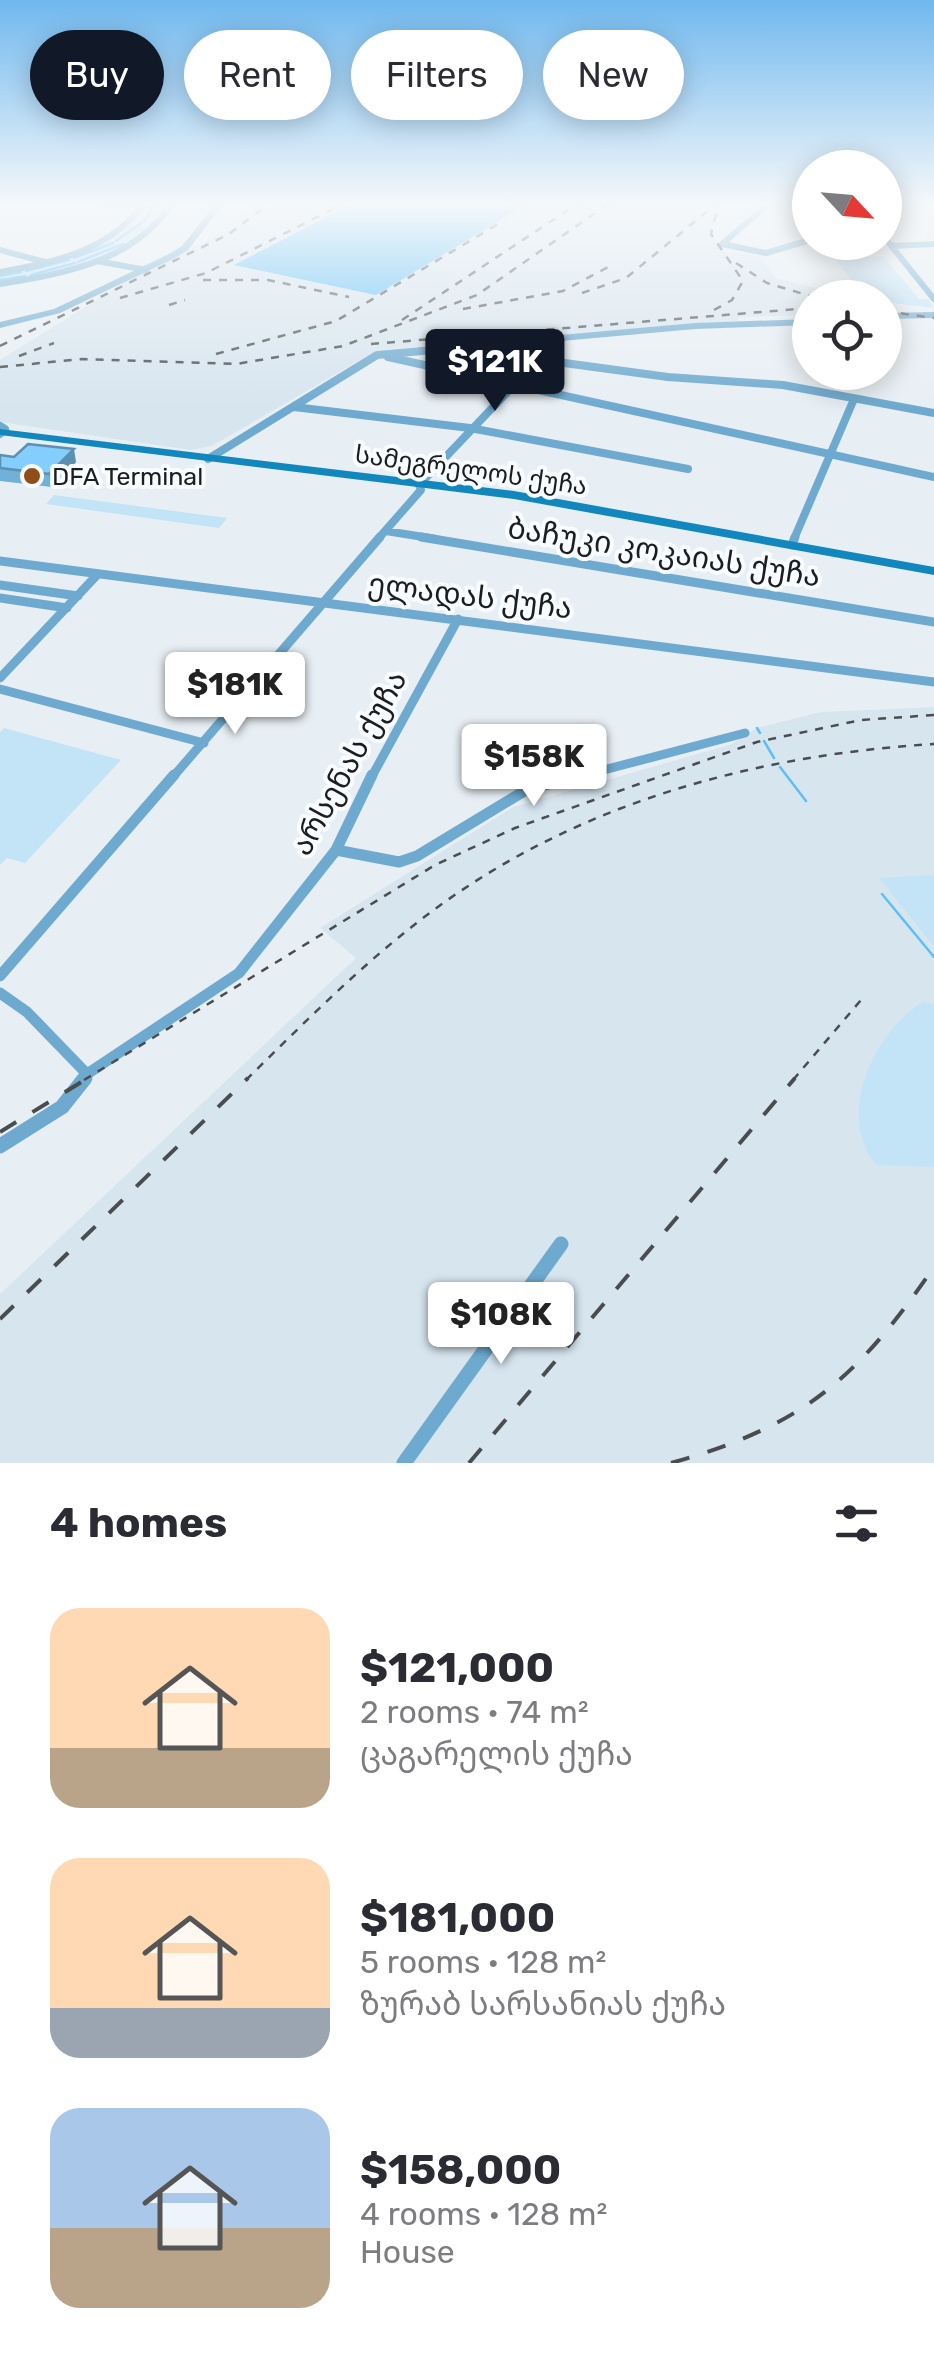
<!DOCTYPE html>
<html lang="en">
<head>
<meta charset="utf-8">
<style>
	body { margin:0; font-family:Rubik,"Noto Sans Georgian",sans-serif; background:#f7f7f7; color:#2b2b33; height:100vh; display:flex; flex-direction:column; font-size:38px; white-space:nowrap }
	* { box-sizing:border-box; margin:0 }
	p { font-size:32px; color:#7c7c81 }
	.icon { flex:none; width:55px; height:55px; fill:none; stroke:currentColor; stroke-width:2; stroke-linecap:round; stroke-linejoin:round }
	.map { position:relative; height:1463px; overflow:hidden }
	.sheet { display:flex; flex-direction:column; background:#fff; flex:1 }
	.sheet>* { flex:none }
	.banner { position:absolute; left:30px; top:30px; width:875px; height:90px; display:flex; gap:20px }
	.needle { width:65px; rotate:116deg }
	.tools { position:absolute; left:792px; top:150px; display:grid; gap:20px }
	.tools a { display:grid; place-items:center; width:110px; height:110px; border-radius:50%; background:#fff; box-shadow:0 5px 25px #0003; font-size:50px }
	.price { position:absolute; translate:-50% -85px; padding:0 22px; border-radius:10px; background:#fff; color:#222; font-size:32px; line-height:65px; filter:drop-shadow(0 2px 5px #0008) }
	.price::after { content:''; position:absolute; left:50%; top:60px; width:30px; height:22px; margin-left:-15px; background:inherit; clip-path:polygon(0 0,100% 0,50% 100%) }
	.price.selected { background:#111827; color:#fff }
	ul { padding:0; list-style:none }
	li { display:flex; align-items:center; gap:30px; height:250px; padding:0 50px }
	li span { display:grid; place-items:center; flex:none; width:280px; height:200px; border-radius:30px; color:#555 }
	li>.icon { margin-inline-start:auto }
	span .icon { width:120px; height:120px; fill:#fffc; stroke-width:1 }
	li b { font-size:42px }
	h2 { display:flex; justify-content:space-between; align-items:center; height:120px; padding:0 50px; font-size:42px }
	.tag { padding:0 35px; border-radius:45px; background:#fff; box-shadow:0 5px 25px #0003; font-size:35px; line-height:90px }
	.tag.selected { background:#111827; color:#fff }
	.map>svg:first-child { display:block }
	.built { fill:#d7e5ef }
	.green { fill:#c3e3f7 }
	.water { fill:#5dbff8 }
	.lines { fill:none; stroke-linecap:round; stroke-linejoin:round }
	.stream { stroke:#5dbff8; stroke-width:2.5 }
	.minor-far4 { stroke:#6eaacf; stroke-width:6 }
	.minor-far3 { stroke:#6eaacf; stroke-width:8 }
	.minor-far2 { stroke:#6eaacf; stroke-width:9 }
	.minor-far1 { stroke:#6eaacf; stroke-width:11 }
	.minor { stroke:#6eaacf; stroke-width:15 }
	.tertiary { fill:#6eaacf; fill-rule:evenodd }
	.secondary { fill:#1187be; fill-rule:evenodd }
	.rail-far1 { stroke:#4a4d50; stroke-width:2.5; stroke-dasharray:8 8; stroke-linecap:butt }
	.rail { stroke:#4a4d50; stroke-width:4; stroke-dasharray:19 19; stroke-linecap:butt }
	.wall { fill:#71b1d9 }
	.shaded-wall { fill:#5c90b0 }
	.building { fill:#83cefc; stroke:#5c90b0; stroke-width:2.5 }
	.poi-dot { fill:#8e4e15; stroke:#f8fcff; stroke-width:4 }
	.labels { text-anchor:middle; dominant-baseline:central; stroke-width:8; stroke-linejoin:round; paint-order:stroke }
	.far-street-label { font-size:25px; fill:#1b1d1f; stroke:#f8fcff }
	.far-poi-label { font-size:25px; fill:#1b1d1f; stroke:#f8fcff; text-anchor:start }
	.street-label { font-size:30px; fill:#1b1d1f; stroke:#f8fcff }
</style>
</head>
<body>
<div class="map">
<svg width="934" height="1463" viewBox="0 0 934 1463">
	<rect width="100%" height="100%" fill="#e8eff4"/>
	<!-- built -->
	<path class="built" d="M254 202H355L236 264 376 294 531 202H725L710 231 725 253 759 255 776 278 851 297 810 298V315L738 317V321L377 350 212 446 191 450 0 422V360L127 281 222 232Z
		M934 707V875L880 879 934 947V1463H0V1294L356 958 320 928 513 807 732 744 757 728 821 712Z"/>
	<!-- green -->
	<path class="green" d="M147 202H167C139 260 59 272 0 283V273C55 259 115 253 147 202Z
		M883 256 919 299H928L934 308 885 302V298L844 297 859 290 836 260Z
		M54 495 227 518 219 528 46 504Z
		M4 728 121 760 25 863 7 858 0 865V732Z
		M934 875V947L879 878Z
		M923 1002 934 1004V1167L876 1165C835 1115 874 1032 923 1002Z"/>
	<!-- water -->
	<path class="water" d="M355 202H531L376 295 234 265Z"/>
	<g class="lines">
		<!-- stream -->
		<path class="stream" d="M163 208 165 202
			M116 241 144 221 151 210
			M74 258 113 243
			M78 262 123 244
			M26 271 69 260
			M31 275 75 263
			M0 276 21 272
			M0 280 25 276
			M757 728 760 733
			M764 741 774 758
			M780 767 806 801
			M882 894 934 957"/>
		<!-- minor-far4 -->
		<path class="minor-far4" d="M97 202 144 205
			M771 202 722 244 766 253 810 240
			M885 238 934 299
			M892 246 934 244
			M0 250 45 262
			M97 261 146 270
			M0 272C56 262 110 251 145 202
			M0 284C66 273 134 262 173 202
			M885 316 934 315
			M468 350 478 351
			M417 351 695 326 810 322"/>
		<!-- minor-far3 -->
		<path class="minor-far3" d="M468 350 668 377 783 385 934 413
			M388 357 934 477
			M294 407 470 428 688 469
			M0 426 5 429 0 434
			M208 459 377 355 445 349
			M386 531 436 539
			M378 539 421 490 419 485 515 384
			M794 539 854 399"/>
		<!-- minor-far2 -->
		<path class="minor-far2" d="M421 537 934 622
			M792 545 795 537
			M0 561 934 682
			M0 585 78 596
			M0 598 67 608
			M0 678 97 575
			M0 689 204 743
			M172 778 380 537
			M371 778 458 619
			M573 778 745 733"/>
		<!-- minor-far1 -->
		<path class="minor-far1" d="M336 850 399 862 417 856 526 790 582 775
			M0 976 174 775
			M0 993 27 1012 87 1074
			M84 1080 87 1074 239 973 336 850 372 775"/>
		<!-- minor -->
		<path class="minor" d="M0 1146 62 1107 85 1078
			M404 1463 561 1244"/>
		<!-- tertiary -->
		<path class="tertiary" d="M217 202H225L188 250 175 258 60 313 0 328V322L54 309 169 254 182 246Z"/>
		<!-- secondary -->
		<path class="secondary" d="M0 429 514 491 934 567V575L514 499 0 435Z"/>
		<!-- rail-far1 -->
		<path class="rail-far1" d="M736 263 767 283 817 298
			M203 280H268L349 297
			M582 293 626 278 709 210 711 202
			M120 298 206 273 347 202
			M169 305 185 300
			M463 309 563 291 608 267
			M714 310 732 300 743 281 711 234 719 202
			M885 311 934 318
			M402 320 580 202
			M371 344 810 308
			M0 346 229 234 271 202
			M216 354 336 321 498 224
			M19 356 54 343
			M0 367 82 359 236 364 343 346 477 295 611 202
			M84 1080 435 865 515 828 757 742 861 720 934 715
			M246 1080C305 1022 364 962 431 912 577 803 754 755 934 744
			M793 1080 861 1000"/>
		<!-- rail -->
		<path class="rail" d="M0 1132 88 1078
			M0 1319 248 1078
			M469 1463 795 1078
			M671 1463C803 1426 857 1379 934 1267"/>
	</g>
	<!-- wall -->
	<path class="wall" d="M0 455 76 462 52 487 0 481Z"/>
	<!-- shaded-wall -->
	<path class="shaded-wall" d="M74 449 76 462 52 487 49 474Z"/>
	<!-- building -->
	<path class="building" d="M28 444 74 449 49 474 0 468V455L14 457Z"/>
	<!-- sky -->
	<linearGradient id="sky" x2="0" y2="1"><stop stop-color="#70b8ee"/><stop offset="0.5" stop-color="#f5f8fa"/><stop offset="1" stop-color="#f5f8fa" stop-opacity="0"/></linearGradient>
	<rect width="934" height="407" fill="url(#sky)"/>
	<!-- markers -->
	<circle class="poi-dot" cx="32" cy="476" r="10"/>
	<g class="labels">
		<!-- far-street labels -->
		<g class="far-street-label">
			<text transform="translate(471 470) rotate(8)">სამეგრელოს ქუჩა</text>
		</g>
		<!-- far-poi labels -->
		<g class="far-poi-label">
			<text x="52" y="476">DFA Terminal</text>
		</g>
		<!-- street labels -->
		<g class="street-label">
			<text transform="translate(664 552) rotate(9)">ბაჩუკი კოკაიას ქუჩა</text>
			<text transform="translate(470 596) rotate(7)">ელადას ქუჩა</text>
			<text transform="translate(349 763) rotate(-61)">არსენას ქუჩა</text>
		</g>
	</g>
</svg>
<div class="tools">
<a><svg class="needle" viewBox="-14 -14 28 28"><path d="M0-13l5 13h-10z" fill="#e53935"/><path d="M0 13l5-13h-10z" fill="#7c7c81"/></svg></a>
<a><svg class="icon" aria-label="locate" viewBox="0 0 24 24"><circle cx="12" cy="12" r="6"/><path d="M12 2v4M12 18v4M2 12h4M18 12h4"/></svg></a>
</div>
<b class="price selected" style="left:495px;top:414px">$121K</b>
<b class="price" style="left:235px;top:737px">$181K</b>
<b class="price" style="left:534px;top:809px">$158K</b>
<b class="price" style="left:501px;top:1367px">$108K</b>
<div class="banner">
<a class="tag selected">Buy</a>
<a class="tag">Rent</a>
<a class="tag">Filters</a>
<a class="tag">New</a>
</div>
</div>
<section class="sheet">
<h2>4 homes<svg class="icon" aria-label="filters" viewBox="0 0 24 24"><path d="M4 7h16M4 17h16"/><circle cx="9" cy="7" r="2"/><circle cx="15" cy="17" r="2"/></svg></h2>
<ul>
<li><span style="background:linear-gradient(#ffd9b3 70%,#b9a48a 0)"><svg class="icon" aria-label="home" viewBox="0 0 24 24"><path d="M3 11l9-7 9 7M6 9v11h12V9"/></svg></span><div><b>$121,000</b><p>2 rooms · 74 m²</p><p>ცაგარელის ქუჩა</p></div></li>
<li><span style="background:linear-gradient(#ffd9b3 75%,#9aa5b1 0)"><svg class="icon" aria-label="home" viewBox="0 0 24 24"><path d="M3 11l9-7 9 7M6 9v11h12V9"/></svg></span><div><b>$181,000</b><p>5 rooms · 128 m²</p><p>ზურაბ სარსანიას ქუჩა</p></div></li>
<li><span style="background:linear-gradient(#a9c7e8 60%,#b9a48a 0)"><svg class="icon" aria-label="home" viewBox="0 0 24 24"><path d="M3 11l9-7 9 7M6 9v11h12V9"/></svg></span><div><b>$158,000</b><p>4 rooms · 128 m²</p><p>House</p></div></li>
</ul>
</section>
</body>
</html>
